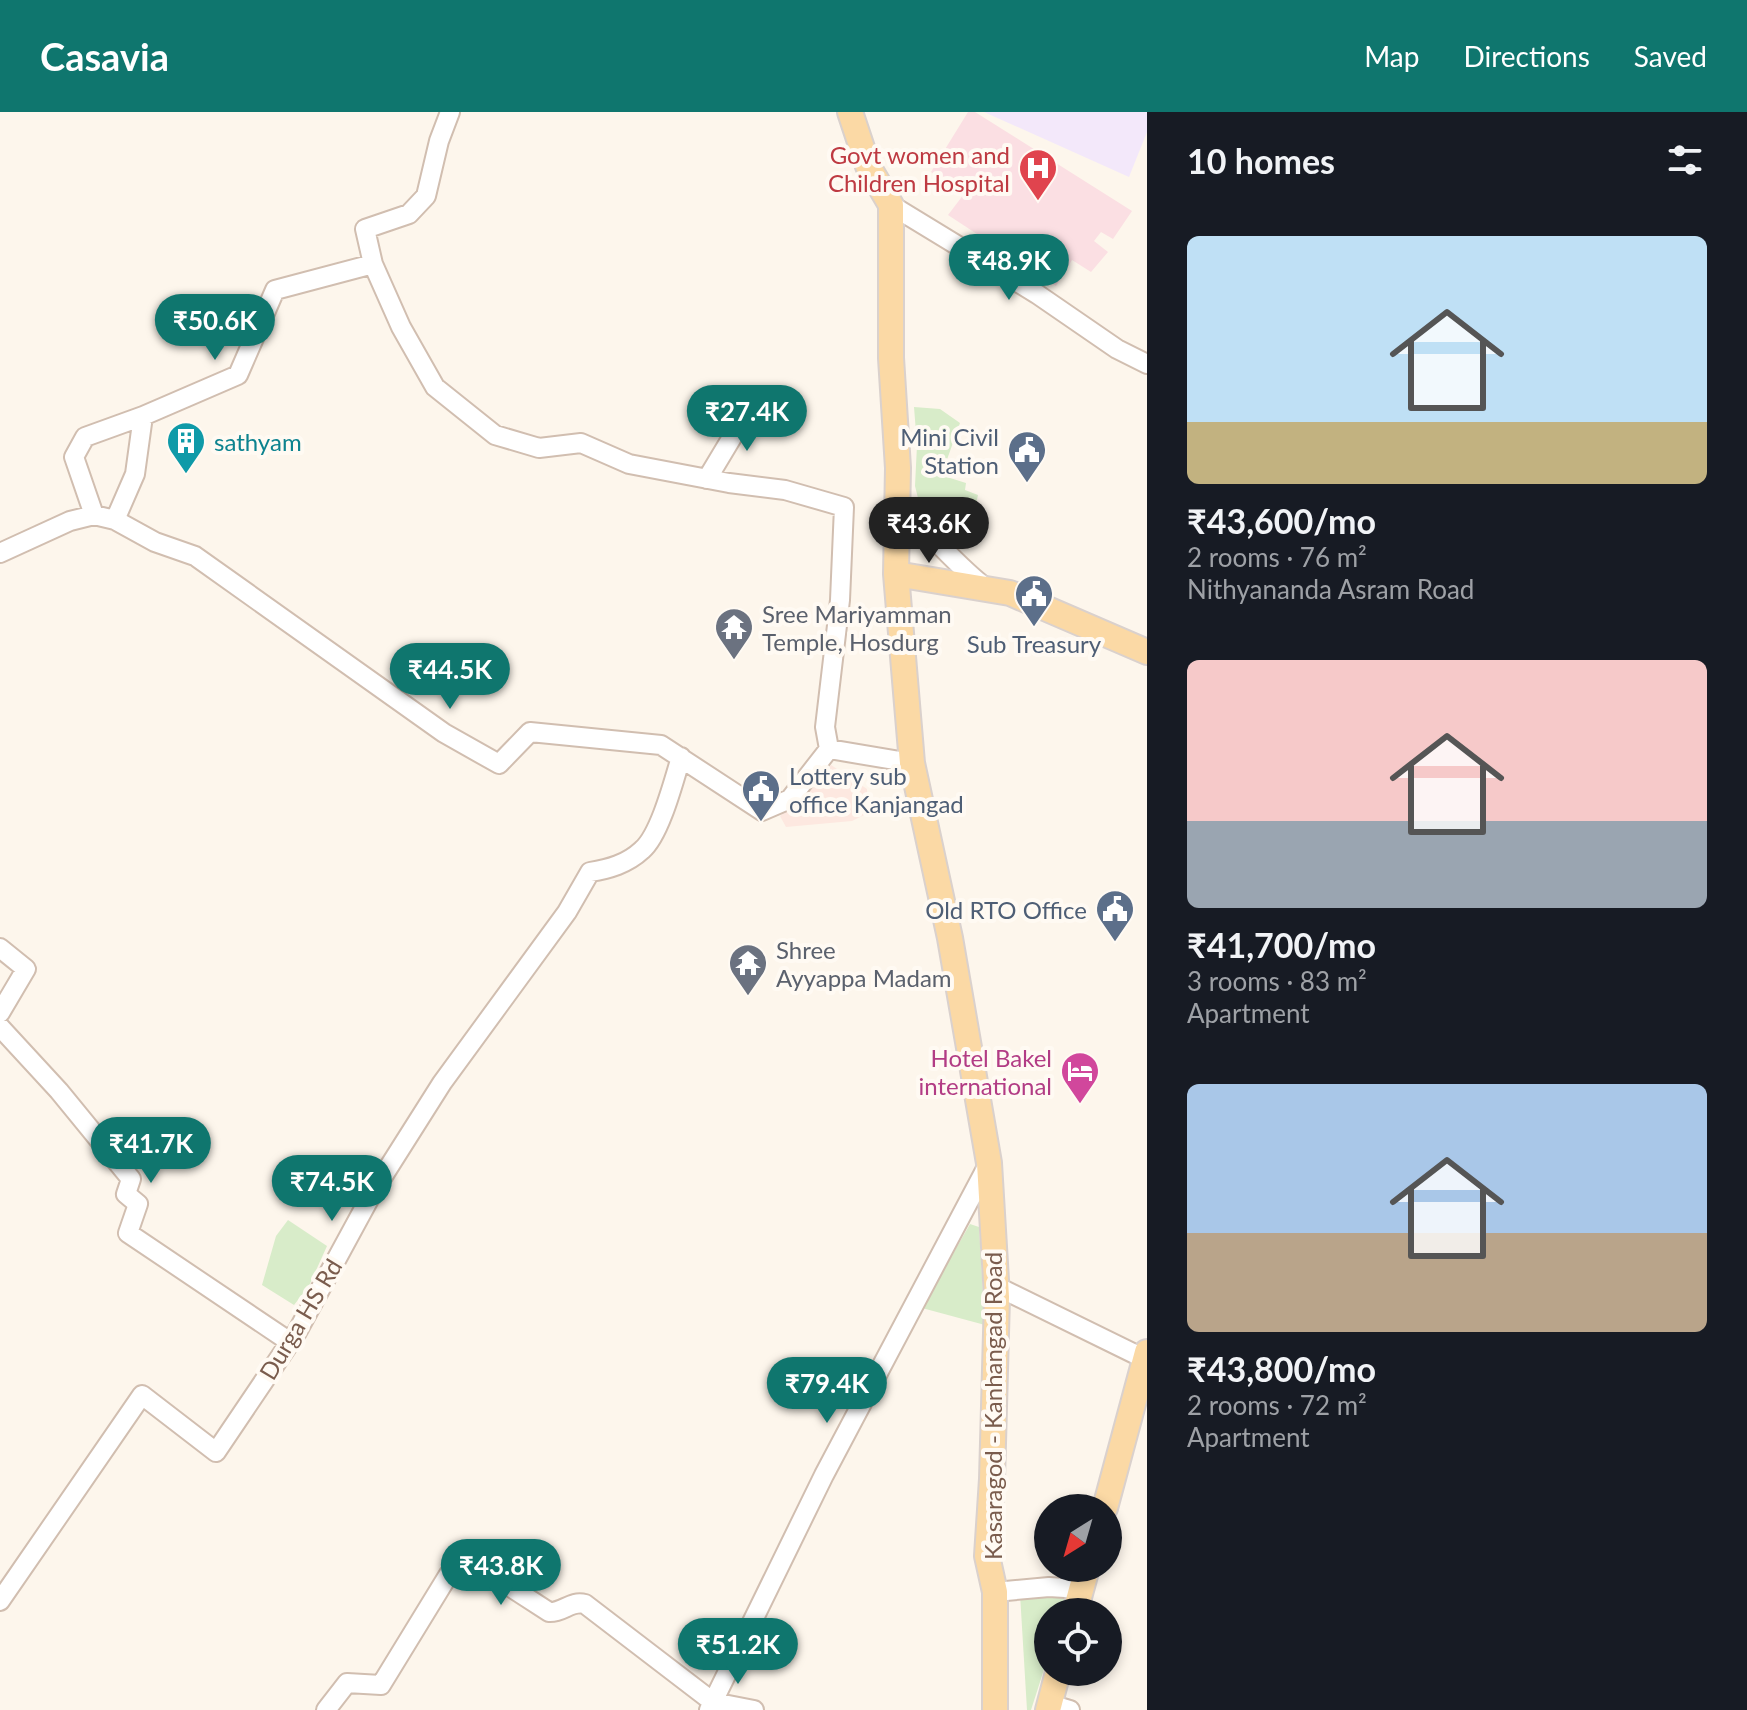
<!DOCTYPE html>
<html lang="en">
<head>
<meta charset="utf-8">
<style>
	body { margin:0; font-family:Lato,sans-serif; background:#242831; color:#f1f3f6; height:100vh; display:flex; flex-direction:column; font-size:30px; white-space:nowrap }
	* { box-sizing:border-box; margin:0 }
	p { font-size:26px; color:#9ea1a6 }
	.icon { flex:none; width:44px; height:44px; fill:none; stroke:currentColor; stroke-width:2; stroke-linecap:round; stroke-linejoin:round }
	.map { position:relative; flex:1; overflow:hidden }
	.drawer { display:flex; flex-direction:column; background:#171b24; width:600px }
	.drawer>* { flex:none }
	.needle { width:52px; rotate:217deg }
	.tools { position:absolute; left:1034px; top:1382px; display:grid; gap:16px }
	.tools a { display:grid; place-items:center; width:88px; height:88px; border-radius:50%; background:#171b24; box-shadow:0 4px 12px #0003; font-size:40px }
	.price { position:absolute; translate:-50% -68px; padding:0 18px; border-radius:28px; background:#0f766e; color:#fff; font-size:26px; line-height:52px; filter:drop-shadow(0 2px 4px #0008) }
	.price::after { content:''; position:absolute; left:50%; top:48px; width:24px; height:18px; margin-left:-12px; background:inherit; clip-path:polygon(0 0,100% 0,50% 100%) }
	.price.selected { background:#222; color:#fff }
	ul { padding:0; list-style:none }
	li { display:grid; align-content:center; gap:16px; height:424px; padding:0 40px }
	li span { display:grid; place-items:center; height:248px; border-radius:12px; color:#555 }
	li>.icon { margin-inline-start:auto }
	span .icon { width:144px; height:144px; fill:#fffc; stroke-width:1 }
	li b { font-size:34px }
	h2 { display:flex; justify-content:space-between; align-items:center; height:96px; padding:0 40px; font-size:34px }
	header { display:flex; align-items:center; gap:48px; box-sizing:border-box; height:112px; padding:0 40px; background:#0f766e; color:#fff }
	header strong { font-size:38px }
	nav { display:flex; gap:44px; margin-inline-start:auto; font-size:28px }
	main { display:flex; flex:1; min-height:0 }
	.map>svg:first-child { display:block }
	.commercial { fill:#fde8e0 }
	.education { fill:#f3e8fa }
	.medical { fill:#fbdfe3 }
	.green { fill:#d8ecc9 }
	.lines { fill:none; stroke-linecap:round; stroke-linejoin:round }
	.minor-casing { stroke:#d1beb0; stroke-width:22 }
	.major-casing { stroke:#dad1cd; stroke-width:28 }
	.minor { stroke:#fff; stroke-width:18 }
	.major { stroke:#fbd9a5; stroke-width:24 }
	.labels { text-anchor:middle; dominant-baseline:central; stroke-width:8; stroke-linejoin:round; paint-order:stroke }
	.health-label { font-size:24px; fill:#be3a42; stroke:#fffaf3; text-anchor:end }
	.service-label { font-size:24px; fill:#4e5e75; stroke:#fffaf3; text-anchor:end }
	.culture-label { font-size:24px; fill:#0d838f; stroke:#fffaf3; text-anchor:start }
	.worship-label { font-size:24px; fill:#5b616d; stroke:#fffaf3; text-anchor:start }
	.hotel-label { font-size:24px; fill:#b23c85; stroke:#fffaf3; text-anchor:end }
	.street-label { font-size:24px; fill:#7a5c4d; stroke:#fffaf3 }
</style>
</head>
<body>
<header>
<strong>Casavia</strong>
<nav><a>Map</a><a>Directions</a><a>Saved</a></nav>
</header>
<main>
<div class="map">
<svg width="1147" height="1598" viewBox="0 0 1147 1598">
	<rect width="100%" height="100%" fill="#fdf6ec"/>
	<!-- commercial -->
	<path class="commercial" d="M831 653 867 677 868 701 852 709 786 715 780 704 810 678Z"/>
	<!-- education -->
	<path class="education" d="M984 0H1147V20L1129 65Z"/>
	<!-- medical -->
	<path class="medical" d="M968 0H975L1132 99 1113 127 1101 120 1094 129 1108 140 1091 160 1072 148 1056 174 948 103 964 82 931 60Z"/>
	<!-- green -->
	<path class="green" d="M914 295 940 297 960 311 944 356 950 366 966 371 965 378 978 383 967 431 955 430 921 398 915 374 917 333Z
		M288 1108 327 1134 309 1174 294 1193 262 1173 276 1124Z
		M970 1112 979 1115 985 1213 922 1196Z
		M1020 1482 1067 1487 1063 1500H1048V1545L1031 1598H1027Z"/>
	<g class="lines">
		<defs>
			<path id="minor" d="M450 0 439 29 426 84 409 102 365 117 373 152 401 215 435 275 495 323 539 336 581 331 629 352 729 371 785 378 844 395 840 488 825 615 829 637
				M891 93 1037 182 1117 237 1147 252
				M707 367 752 292
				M897 394C930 419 954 452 986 476
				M94 403 74 345 85 325 143 304
				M115 408 135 362 143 304 238 263 275 178 373 152
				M0 441 70 409 94 403 115 408 155 430 195 444 444 621 499 652 530 620 661 633 762 699 790 687 829 637 912 651
				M0 836 26 857 0 901
				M0 915 59 979 131 1067 126 1082 138 1092 128 1121 290 1230
				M996 1174 1145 1247
				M995 1480 1049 1475 1081 1477
				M0 1489 142 1283 216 1340 297 1220 373 1080 442 971 567 800 590 760C609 757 627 752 642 738 660 723 674 668 681 645
				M1050 1592 1070 1598
				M326 1598 347 1571 381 1573 449 1462C458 1452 462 1449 475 1452L549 1500C563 1501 571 1488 585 1492L713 1590 754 1598
				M709 1598 824 1363 988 1053"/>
			<path id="major" d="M850 0 868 54 891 93V246L898 356 896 462 912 651 950 826 989 1051 997 1185 992 1367 987 1444 995 1480V1598
				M896 462 1010 481 1147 540
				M1105 1396 1147 1240
				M1075 1500 1087 1456
				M1048 1598 1058 1560"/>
		</defs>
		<!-- minor casing -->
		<use href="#minor" class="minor-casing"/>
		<!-- major casing -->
		<use href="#major" class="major-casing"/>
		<!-- minor -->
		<use href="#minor" class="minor"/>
		<!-- major -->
		<use href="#major" class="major"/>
	</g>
	<!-- icons -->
	<defs>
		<symbol id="hospital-pin" viewBox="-11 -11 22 30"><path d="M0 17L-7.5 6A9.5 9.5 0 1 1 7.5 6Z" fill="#e0444e" stroke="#fffaf3"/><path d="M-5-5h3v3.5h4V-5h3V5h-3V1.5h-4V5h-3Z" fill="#fff"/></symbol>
		<symbol id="building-pin" viewBox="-11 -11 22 30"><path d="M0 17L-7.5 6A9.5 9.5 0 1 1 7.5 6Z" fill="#0f9aa8" stroke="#fffaf3"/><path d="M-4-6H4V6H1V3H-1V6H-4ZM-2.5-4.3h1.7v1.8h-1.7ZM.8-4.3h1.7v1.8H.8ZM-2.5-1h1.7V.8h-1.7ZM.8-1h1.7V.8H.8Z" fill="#fff"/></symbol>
		<symbol id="civic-pin" viewBox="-11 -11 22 30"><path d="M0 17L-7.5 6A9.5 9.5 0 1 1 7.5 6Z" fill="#5c6f8a" stroke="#fffaf3"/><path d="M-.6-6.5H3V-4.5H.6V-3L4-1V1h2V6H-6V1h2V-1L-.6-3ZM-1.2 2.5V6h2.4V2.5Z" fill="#fff"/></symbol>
		<symbol id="temple-pin" viewBox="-11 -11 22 30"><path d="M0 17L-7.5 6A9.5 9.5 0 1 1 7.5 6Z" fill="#6b7280" stroke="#fffaf3"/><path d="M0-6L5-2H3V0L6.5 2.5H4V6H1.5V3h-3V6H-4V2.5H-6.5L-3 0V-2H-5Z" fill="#fff"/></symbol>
		<symbol id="hotel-pin" viewBox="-11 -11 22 30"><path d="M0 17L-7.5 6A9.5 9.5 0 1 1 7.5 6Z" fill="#d1479c" stroke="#fffaf3"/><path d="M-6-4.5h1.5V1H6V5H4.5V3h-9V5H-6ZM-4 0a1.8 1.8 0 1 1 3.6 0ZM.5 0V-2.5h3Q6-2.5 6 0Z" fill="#fff"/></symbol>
	</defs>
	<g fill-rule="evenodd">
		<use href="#hospital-pin" x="1016" y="34" width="44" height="60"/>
		<use href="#building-pin" x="164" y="307" width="44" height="60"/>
		<use href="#civic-pin" x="1005" y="316" width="44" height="60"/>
		<use href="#civic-pin" x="1012" y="460" width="44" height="60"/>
		<use href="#temple-pin" x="712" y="493" width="44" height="60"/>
		<use href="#civic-pin" x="739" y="655" width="44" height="60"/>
		<use href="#civic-pin" x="1093" y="775" width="44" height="60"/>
		<use href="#temple-pin" x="726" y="829" width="44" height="60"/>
		<use href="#hotel-pin" x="1058" y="937" width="44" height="60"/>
	</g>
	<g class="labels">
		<!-- health labels -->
		<g class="health-label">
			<text x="1010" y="42">Govt women and<tspan x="1010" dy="28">Children Hospital</tspan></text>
		</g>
		<!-- service labels -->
		<g class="service-label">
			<text x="999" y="324">Mini Civil<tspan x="999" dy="28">Station</tspan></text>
			<text x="1034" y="531" text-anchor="middle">Sub Treasury</text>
			<text x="789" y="663" text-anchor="start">Lottery sub<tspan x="789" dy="28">office Kanjangad</tspan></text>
			<text x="1087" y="797">Old RTO Office</text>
		</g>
		<!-- culture labels -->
		<g class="culture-label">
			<text x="214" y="329">sathyam</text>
		</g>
		<!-- worship labels -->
		<g class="worship-label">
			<text x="762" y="501">Sree Mariyamman<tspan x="762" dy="28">Temple, Hosdurg</tspan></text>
			<text x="776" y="837">Shree<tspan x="776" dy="28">Ayyappa Madam</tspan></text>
		</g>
		<!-- hotel labels -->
		<g class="hotel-label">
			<text x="1052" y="945">Hotel Bakel<tspan x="1052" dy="28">international</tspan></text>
		</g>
		<!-- street labels -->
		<g class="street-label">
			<text transform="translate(300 1207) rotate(-59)">Durga HS Rd</text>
			<text transform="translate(992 1294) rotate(-90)">Kasaragod - Kanhangad Road</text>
		</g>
	</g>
</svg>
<div class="tools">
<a><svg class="needle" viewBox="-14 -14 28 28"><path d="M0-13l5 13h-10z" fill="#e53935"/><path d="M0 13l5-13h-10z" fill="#9ea1a6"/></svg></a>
<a><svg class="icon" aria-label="locate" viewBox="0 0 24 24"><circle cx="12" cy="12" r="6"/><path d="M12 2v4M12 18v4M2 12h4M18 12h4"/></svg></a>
</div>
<b class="price" style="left:1009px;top:190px">₹48.9K</b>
<b class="price" style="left:215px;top:250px">₹50.6K</b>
<b class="price" style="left:747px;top:341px">₹27.4K</b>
<b class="price selected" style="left:929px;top:453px">₹43.6K</b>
<b class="price" style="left:450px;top:599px">₹44.5K</b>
<b class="price" style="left:151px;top:1073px">₹41.7K</b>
<b class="price" style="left:332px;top:1111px">₹74.5K</b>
<b class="price" style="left:827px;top:1313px">₹79.4K</b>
<b class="price" style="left:501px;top:1495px">₹43.8K</b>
<b class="price" style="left:738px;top:1574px">₹51.2K</b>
</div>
<section class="drawer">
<h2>10 homes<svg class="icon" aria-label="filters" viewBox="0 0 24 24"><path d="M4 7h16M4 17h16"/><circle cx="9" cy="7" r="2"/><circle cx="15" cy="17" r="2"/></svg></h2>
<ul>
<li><span style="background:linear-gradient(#bfe0f5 75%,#c2b280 0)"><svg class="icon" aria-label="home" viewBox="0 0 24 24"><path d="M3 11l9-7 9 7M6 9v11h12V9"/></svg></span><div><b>₹43,600/mo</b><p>2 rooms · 76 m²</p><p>Nithyananda Asram Road</p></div></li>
<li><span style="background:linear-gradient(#f6c9c9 65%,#9aa5b1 0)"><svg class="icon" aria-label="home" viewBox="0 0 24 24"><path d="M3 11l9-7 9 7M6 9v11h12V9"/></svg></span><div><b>₹41,700/mo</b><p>3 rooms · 83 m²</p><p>Apartment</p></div></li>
<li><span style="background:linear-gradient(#a9c7e8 60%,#b9a48a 0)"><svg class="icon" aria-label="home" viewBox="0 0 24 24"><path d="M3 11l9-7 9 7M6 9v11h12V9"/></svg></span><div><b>₹43,800/mo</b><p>2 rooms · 72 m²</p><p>Apartment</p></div></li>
</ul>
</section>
</main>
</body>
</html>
